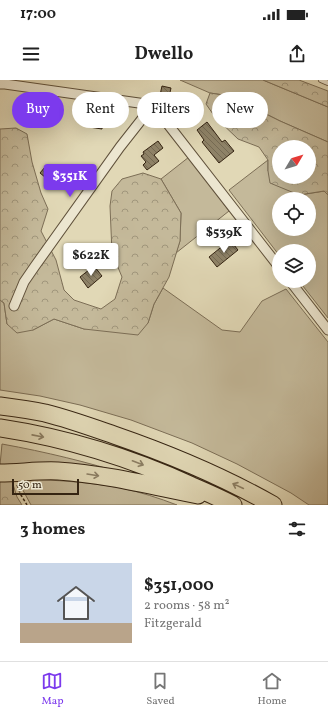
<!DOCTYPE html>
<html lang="en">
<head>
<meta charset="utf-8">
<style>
	body { margin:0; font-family:Vollkorn,serif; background:#f2f2f2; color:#222; height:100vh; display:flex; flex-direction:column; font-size:15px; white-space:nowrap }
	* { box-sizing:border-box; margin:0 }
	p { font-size:13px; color:#767676 }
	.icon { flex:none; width:22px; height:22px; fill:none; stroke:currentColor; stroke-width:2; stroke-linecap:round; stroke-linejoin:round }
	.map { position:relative; height:425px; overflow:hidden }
	.drawer { display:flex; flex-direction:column; background:#fff; flex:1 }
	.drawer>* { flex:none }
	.guide { position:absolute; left:12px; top:12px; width:304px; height:36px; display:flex; gap:8px }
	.needle { width:26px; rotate:52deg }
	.buttons { position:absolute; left:272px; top:60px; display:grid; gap:8px }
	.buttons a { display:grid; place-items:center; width:44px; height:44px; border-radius:50%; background:#fff; box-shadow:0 4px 16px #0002; font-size:20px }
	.scale { position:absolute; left:12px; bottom:10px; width:67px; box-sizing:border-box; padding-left:4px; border:2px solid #352412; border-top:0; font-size:11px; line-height:14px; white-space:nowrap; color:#352412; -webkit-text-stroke:3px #ece6d0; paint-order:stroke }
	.price { position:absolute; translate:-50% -34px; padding:0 9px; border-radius:4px; background:#fff; color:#222; font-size:13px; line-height:26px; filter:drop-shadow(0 1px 2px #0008) }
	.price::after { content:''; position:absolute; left:50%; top:24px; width:12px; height:9px; margin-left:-6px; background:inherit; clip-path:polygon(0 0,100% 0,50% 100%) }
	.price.on { background:#7c3aed; color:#fff }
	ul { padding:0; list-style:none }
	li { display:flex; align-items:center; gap:12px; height:100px; padding:0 20px }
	li span { display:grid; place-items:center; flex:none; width:112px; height:80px; border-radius:0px; color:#555 }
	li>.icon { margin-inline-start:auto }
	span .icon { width:48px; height:48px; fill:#fffc; stroke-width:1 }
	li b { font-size:17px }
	h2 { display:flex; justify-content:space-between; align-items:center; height:48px; padding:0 20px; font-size:17px }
	.tag { padding:0 14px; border-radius:18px; background:#fff; box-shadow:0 4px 16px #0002; font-size:14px; line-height:36px }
	.tag.on { background:#7c3aed; color:#fff }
	.status { display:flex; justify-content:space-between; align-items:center; height:28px; padding:0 20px; background:#fff; direction:ltr }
	.status svg { height:11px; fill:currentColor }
	header { display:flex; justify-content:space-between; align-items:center; height:52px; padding:0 20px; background:#fff; font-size:18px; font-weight:700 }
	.tabs { display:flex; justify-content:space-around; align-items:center; height:56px; border-top:1px solid #e0e0e0; background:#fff; font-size:11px; color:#767676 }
	.tabs a { display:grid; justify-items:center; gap:2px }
	.tabs .on { color:#7c3aed }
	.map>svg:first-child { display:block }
	.grass { fill:#c4b99a; stroke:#7c6e56; fill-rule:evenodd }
	.forest { fill:url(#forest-crowns); stroke:#7c6e56; fill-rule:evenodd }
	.building { fill:url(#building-back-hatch); stroke:#352412 }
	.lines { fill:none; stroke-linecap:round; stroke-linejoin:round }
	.lane-casing { stroke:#60513b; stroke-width:6 }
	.street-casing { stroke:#60513b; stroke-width:11 }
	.highway-casing { stroke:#352412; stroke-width:19 }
	.path { stroke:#352412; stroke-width:1.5; stroke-dasharray:3 2; stroke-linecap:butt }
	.lane { stroke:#ece6d0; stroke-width:4.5 }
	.street { stroke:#ece6d0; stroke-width:9 }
	.highway { stroke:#e1d8b6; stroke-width:17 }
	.oneway { stroke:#8b7e64 }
</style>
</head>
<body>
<div class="status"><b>17:00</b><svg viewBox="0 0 49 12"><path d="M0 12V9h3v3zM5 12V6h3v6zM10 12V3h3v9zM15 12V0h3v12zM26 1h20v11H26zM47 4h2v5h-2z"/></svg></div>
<header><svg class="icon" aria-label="menu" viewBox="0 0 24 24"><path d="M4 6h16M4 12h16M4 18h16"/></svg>Dwello<svg class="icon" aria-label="share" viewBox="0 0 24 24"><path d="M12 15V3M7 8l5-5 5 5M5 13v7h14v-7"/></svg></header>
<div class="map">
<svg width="328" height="425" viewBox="0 0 328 425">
	<defs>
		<pattern id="forest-crowns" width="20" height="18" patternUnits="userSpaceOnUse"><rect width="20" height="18" fill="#c4b99a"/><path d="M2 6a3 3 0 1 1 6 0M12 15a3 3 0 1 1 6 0" fill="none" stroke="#a0967c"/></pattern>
		<pattern id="building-back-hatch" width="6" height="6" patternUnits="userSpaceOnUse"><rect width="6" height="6" fill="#8e8267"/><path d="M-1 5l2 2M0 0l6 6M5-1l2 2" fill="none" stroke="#756a53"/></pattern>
	</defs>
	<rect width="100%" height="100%" fill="#e1d8b6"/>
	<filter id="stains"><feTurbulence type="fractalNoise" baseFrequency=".005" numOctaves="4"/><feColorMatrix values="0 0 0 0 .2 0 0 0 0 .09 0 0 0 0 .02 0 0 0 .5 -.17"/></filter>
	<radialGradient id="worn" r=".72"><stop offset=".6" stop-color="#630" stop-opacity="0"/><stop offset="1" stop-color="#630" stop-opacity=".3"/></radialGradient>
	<!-- grass -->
	<path class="grass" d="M180 0H263L328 27V62L280 41 230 16 210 13Z
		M189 77 229 131 176 173 180 161 181 133 161 99Z
		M268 80V91L299 115 325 111 328 115V238L299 201H309V171H279V175L229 110ZM279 119H309V149H279Z
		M163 208 222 250 240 252 262 221 286 209 328 262V425H309L291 413 237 384 192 363 131 340 80 325 40 316 0 310V220L4 223 7 244 33 250 54 239 84 249 148 243 154 224Z
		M2 364C46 372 87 382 129 395L0 385Z
		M22 399C55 400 89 402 121 408 140 412 159 418 177 425H31L19 403Z"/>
	<!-- forest -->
	<path class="forest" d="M263 0H299L328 11V27Z
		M210 13 230 16 280 41 328 62V115L324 111 299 115 270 103 268 91V80L259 67 238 59 215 37 206 24ZM279 67H309V97H279Z
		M16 48 27 54 32 82 41 113 48 129 41 151 56 180 64 210 74 220 101 229 115 219 122 197 112 173 110 126 112 111 122 99 143 93 161 99 181 133 180 161 169 197 154 224 148 243 138 255 84 249 54 239 33 250 17 253 7 244 4 223 0 220V49Z
		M0 398H11L17 417 22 425H0Z"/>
	<!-- building -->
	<path class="building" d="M162 6 171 8 169 17 160 15Z
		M90 35 103 36 102 49 89 47Z
		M207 42 222 62 225 60 234 71 219 83 202 62 204 60 197 50Z
		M158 61 163 68 154 75 159 81 147 90 143 85 146 82 141 76 144 74 143 72Z
		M45 87 51 91 53 89 64 99 57 107 40 93Z
		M230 160 238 170 217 187 209 177Z
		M94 186 102 196 88 208 80 197Z"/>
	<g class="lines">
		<defs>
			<path id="lane" d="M321 0 328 3"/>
			<path id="street" d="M0 4H5L153 25
				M153 25 279 187
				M290 201 328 250
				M14 226 24 202 35 186 120 67 153 25"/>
			<path id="highway" d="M0 326C15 328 30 330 45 333 69 339 91 347 114 355 169 374 222 396 273 425
				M0 348C66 358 131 378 192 406 206 412 220 418 233 425
				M0 393C19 393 39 390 58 391 105 394 152 406 198 415"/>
		</defs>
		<!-- lane casing -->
		<use href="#lane" class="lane-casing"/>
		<!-- street casing -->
		<use href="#street" class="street-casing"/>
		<!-- highway casing -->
		<use href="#highway" class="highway-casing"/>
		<!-- path -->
		<path class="path" d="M17 405 21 415 27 425"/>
		<!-- lane -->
		<use href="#lane" class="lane"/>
		<!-- street -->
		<use href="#street" class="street"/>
		<!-- highway -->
		<use href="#highway" class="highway"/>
	</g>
	<!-- one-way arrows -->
	<defs><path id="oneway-shaft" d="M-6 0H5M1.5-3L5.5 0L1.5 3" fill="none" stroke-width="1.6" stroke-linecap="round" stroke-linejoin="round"/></defs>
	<g class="oneway">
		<use href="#oneway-shaft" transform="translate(38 356) rotate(11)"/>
		<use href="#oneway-shaft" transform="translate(138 383) rotate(21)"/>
		<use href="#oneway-shaft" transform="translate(93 395) rotate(9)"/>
		<use href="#oneway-shaft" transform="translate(238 406) rotate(-155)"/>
	</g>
	<rect width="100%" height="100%" filter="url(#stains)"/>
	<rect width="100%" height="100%" fill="url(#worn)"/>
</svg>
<div class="buttons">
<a><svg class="needle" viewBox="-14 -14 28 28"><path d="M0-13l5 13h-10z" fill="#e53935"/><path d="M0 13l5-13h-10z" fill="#767676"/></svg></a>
<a><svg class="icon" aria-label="locate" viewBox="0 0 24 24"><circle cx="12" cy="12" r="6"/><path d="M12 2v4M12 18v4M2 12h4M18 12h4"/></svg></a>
<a><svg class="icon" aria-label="layers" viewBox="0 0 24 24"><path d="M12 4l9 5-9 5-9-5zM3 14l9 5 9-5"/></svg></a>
</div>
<div class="scale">50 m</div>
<b class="price on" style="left:70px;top:118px">$351K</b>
<b class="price" style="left:224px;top:174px">$539K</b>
<b class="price" style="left:91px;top:197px">$622K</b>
<div class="guide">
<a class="tag on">Buy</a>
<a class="tag">Rent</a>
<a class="tag">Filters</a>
<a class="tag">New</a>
</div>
</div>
<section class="drawer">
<h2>3 homes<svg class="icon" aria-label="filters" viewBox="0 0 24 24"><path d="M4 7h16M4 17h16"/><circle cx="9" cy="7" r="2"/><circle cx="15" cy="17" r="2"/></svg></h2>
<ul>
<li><span style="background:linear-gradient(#c9d6e8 75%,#b9a48a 0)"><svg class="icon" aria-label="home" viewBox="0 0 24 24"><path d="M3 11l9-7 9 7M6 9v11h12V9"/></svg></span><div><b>$351,000</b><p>2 rooms · 58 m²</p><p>Fitzgerald</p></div></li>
</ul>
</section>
<nav class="tabs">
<a class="on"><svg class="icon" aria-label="map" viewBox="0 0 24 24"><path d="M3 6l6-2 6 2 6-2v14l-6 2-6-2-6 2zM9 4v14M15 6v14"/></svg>Map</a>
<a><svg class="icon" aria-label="saved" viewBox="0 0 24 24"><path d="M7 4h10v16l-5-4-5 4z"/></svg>Saved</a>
<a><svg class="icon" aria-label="home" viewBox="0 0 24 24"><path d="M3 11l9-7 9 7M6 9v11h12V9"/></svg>Home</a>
</nav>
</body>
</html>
